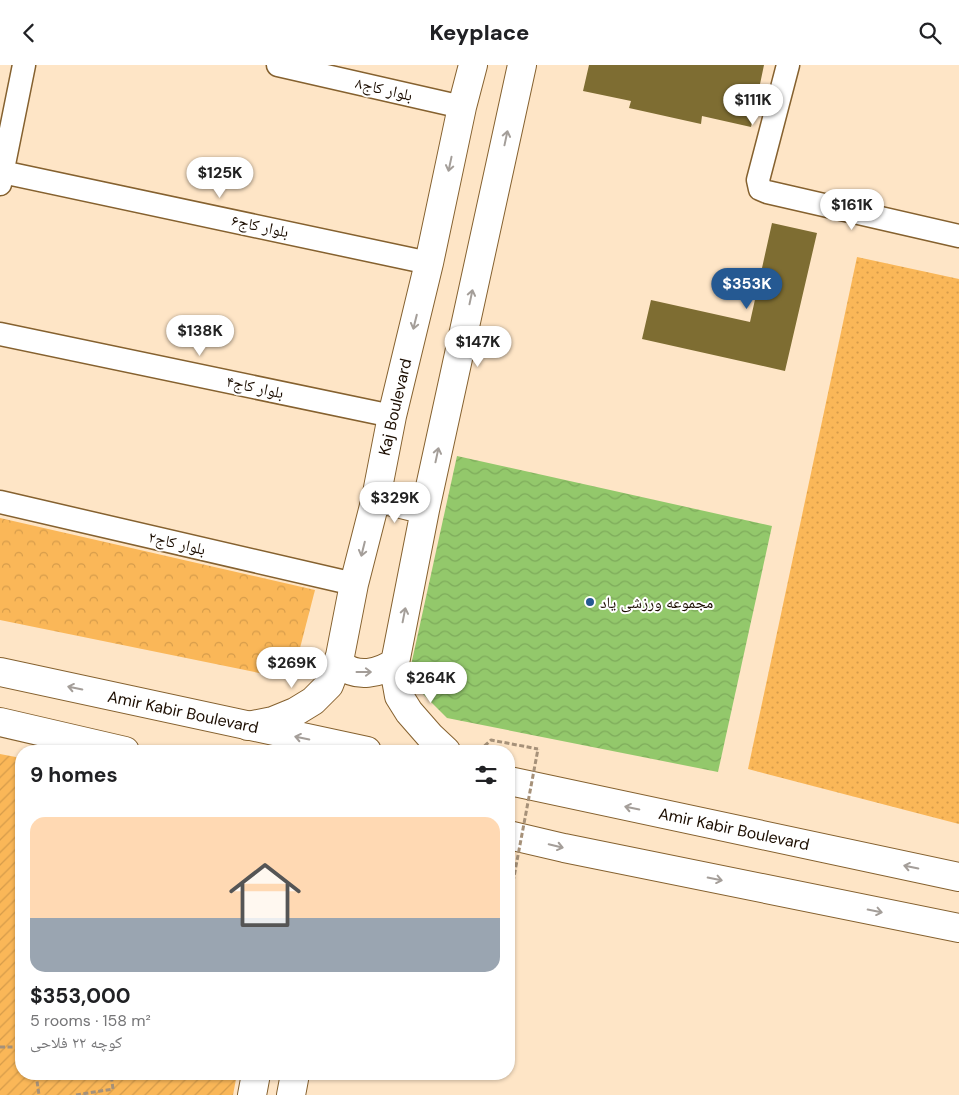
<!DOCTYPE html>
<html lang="en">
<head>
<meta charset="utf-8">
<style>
	body { margin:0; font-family:"DM Sans","Noto Naskh Arabic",sans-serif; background:#f6f6f6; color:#202124; height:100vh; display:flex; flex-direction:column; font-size:19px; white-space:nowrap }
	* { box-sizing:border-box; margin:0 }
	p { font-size:16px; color:#757577 }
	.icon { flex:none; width:28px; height:28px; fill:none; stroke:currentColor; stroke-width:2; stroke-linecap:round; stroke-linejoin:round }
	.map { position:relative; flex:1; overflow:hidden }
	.panel { position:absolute; left:15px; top:680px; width:500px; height:335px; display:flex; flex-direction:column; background:#fff; border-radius:20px; box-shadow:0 1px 4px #0004 }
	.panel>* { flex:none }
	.price { position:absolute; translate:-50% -42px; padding:0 11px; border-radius:18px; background:#fff; color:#222; font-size:16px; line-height:32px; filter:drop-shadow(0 1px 2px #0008) }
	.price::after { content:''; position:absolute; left:50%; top:30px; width:15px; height:11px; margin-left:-8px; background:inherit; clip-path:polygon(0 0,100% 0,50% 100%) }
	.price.current { background:#255992; color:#fff }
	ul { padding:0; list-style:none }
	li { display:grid; align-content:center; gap:10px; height:265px; padding:0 15px }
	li+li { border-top:1px solid #e0e0e0 }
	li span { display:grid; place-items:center; height:155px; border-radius:15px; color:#555 }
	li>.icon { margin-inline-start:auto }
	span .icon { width:90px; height:90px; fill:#fffc; stroke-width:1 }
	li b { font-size:21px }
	h2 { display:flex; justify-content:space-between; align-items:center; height:60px; padding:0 15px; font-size:21px }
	header { display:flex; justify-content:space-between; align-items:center; height:65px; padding:0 15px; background:#fff; font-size:22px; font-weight:800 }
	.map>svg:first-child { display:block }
	.forest { fill:url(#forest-crowns) }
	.park { fill:url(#park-dots) }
	.garden { fill:url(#garden-furrows) }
	.water { fill:url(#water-waves) }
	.building { fill:#7e6d32 }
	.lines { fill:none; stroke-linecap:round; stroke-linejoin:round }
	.street-casing { stroke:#85612f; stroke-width:25 }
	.secondary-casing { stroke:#85612f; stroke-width:30 }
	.primary-casing { stroke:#85612f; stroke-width:30 }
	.path { stroke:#a69179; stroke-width:3; stroke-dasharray:5 2.5; stroke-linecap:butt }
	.street { stroke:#fff; stroke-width:22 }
	.secondary { stroke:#fff; stroke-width:28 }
	.primary { stroke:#fff; stroke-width:28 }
	.path-bridge { stroke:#a69179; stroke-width:3; stroke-dasharray:5 2.5; stroke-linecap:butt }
	.oneway { stroke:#a49e99 }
	.poi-dot { fill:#255992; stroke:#fff; stroke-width:2 }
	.labels { text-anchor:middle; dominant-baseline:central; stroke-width:4; stroke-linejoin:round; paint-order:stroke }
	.street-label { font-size:16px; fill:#1b0d00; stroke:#fff }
	.poi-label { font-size:16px; fill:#1b0d00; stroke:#fff; text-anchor:start }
</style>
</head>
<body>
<header><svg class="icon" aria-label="back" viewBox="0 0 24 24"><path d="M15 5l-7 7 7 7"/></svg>Keyplace<svg class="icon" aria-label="search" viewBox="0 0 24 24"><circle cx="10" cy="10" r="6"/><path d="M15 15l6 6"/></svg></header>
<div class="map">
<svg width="959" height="1030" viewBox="0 0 959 1030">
	<defs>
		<pattern id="forest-crowns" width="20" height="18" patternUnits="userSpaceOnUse" patternTransform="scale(1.25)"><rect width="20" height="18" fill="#fab758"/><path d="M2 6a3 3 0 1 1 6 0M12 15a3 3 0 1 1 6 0" fill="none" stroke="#d69c4b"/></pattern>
		<pattern id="park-dots" width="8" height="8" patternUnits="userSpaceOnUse" patternTransform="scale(1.25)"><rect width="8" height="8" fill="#fab758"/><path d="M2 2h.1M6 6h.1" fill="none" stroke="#d69c4b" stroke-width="1.8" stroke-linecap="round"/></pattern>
		<pattern id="garden-furrows" width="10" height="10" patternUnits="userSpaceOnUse" patternTransform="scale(1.25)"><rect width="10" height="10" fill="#fab758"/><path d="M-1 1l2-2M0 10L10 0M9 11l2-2" fill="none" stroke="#d69c4b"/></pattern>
		<pattern id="water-waves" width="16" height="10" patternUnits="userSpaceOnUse" patternTransform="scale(1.25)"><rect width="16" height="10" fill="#93c86b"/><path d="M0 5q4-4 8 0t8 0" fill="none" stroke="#7eab5b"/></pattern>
	</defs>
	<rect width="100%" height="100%" fill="#fee5c6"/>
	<!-- forest -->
	<path class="forest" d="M0 453 315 525 300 583 264 609 0 555Z"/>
	<!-- park -->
	<path class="park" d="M857 192 959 214V759L748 704Z"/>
	<!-- garden -->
	<path class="garden" d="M0 689 21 693V1009H237L233 1030H0Z"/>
	<!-- water -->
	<path class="water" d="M457 391 772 461 718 707 447 653 408 614Z"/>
	<!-- building -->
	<path class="building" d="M589 0H764L751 62 702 51 701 59 629 43 631 36 583 26Z
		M772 158 817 168 785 306 642 274 651 235 750 257Z"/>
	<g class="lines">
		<defs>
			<path id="street" d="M278 0 462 42
				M788 0 758 115 760 124 767 127 959 171
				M2 107 429 198
				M0 119 24 0
				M0 269 392 351
				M0 437 354 519"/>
			<path id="secondary" d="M376 433 425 445
				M340 591 341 600C357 613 379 609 395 597
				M248 661 273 656 295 647 313 636 329 620 340 591 354 519 376 433 392 351 429 198 462 42 473 0
				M446 686 430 671 409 647 399 631 394 603 425 445 522 0
				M252 1030 256 1009
				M291 1030 295 1009"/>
			<path id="primary" d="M0 607 367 686
				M0 657 125 686
				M509 716 959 812
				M509 770 564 783 959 863"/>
		</defs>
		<!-- street casing -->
		<use href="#street" class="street-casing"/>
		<!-- secondary casing -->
		<use href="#secondary" class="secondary-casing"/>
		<!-- primary casing -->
		<use href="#primary" class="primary-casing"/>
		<!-- path -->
		<path class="path" d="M479 686 491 675 538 684
			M509 816 513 817
			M0 982H21
			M36 1009 39 1030
			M76 1030 113 1024 111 1009"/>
		<!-- street -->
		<use href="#street" class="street"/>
		<!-- secondary -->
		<use href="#secondary" class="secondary"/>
		<!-- primary -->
		<use href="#primary" class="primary"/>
		<!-- path-bridge -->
		<path class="path-bridge" d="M513 817 538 684"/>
	</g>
	<!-- one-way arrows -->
	<defs><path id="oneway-shaft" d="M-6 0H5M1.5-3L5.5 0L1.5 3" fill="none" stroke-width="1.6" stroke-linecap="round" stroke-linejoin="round" transform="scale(1.25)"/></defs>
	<g class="oneway">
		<use href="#oneway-shaft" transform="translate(506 73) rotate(-78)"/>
		<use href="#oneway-shaft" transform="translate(450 99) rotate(102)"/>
		<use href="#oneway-shaft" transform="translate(471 232) rotate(-78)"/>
		<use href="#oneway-shaft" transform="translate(415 257) rotate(104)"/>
		<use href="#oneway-shaft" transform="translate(437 390) rotate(-78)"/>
		<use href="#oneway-shaft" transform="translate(363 484) rotate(104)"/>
		<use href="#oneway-shaft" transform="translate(404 550) rotate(-79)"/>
		<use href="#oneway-shaft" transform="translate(364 607)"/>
		<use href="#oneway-shaft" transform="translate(75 623) rotate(-168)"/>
		<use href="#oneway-shaft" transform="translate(302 673) rotate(-168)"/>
		<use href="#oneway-shaft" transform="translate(632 743) rotate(-168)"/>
		<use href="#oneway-shaft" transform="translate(556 781) rotate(13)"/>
		<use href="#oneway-shaft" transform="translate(911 802) rotate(-168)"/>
		<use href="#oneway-shaft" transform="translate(715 814) rotate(11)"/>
		<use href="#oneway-shaft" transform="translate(875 846) rotate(11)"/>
	</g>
	<!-- markers -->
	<circle class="poi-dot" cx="590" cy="537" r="5"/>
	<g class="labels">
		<!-- street labels -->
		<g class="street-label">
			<text transform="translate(384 24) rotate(13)">بلوار کاج۸</text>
			<text transform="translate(260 161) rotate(12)">بلوار کاج۶</text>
			<text transform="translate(255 322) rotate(12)">بلوار کاج۴</text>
			<text transform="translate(395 342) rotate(-77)">Kaj Boulevard</text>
			<text transform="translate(177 478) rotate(13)">بلوار کاج۲</text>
			<text transform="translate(183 647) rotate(12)">Amir Kabir Boulevard</text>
			<text transform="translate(734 764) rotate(12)">Amir Kabir Boulevard</text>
		</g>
		<!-- poi labels -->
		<g class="poi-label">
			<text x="600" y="537">مجموعه ورزشی یاد</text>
		</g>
	</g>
</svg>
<b class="price" style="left:753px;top:61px">$111K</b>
<b class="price" style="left:220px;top:134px">$125K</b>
<b class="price" style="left:852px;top:166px">$161K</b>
<b class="price current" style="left:747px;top:245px">$353K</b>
<b class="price" style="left:200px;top:292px">$138K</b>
<b class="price" style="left:478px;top:303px">$147K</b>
<b class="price" style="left:395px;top:459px">$329K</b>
<b class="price" style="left:292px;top:624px">$269K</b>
<b class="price" style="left:431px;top:639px">$264K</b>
<section class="panel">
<h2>9 homes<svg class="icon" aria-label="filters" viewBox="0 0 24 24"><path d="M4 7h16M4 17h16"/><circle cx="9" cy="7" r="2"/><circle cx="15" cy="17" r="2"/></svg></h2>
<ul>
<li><span style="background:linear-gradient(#ffd9b3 65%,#9aa5b1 0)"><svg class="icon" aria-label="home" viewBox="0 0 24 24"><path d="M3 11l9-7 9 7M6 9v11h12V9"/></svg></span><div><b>$353,000</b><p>5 rooms · 158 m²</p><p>کوچه ۲۲ فلاحی</p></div></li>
</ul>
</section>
</div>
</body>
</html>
